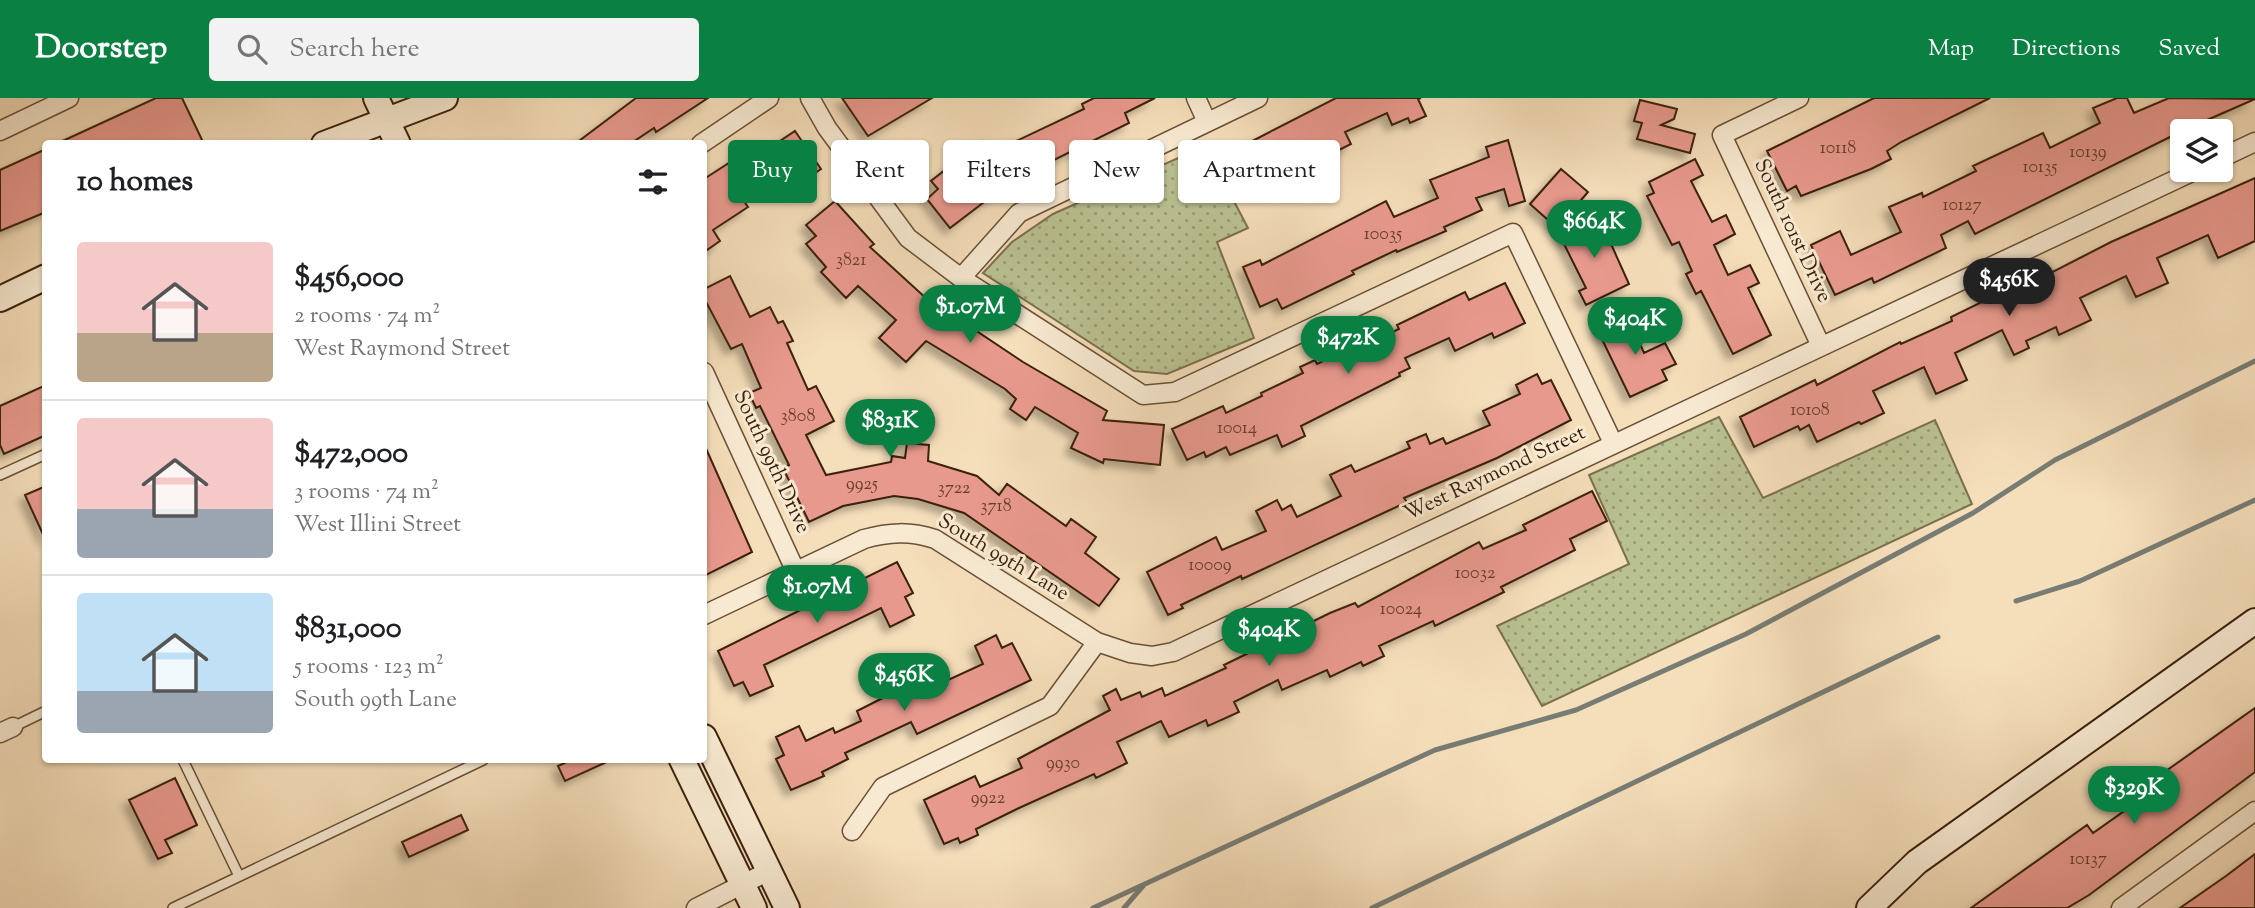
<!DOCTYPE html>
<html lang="en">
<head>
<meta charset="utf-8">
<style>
	body { margin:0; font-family:"Sorts Mill Goudy",serif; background:#f2f2f2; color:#202124; height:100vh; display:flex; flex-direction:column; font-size:26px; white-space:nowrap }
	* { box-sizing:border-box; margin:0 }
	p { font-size:23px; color:#757577 }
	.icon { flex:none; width:38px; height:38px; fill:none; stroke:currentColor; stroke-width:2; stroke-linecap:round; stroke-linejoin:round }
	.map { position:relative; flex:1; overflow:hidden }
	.side { position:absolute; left:42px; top:42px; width:665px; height:623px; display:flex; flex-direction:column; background:#fff; border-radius:7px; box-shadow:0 2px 5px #0004 }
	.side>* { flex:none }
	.hud { position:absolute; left:728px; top:42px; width:665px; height:63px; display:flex; gap:14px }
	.buttons { position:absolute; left:2170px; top:21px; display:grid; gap:14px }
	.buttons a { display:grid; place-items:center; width:63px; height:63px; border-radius:7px; background:#fff; box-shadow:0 2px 5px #0004; font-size:35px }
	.price { position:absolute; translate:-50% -60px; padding:0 16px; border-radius:24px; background:#0b8043; color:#fff; font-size:23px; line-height:46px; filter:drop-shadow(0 2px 4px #0008) }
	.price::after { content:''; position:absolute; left:50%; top:42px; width:21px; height:16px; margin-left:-10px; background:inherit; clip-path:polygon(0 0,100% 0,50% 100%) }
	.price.current { background:#222; color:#fff }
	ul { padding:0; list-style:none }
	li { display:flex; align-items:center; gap:21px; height:175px; padding:0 35px }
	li+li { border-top:2px solid #e0e0e0 }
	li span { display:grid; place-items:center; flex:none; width:196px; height:140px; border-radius:7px; color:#555 }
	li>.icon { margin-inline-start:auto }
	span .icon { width:84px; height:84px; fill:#fffc; stroke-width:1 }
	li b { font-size:30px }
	h2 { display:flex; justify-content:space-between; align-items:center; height:84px; padding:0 35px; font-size:30px }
	.chip { padding:0 24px; border-radius:7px; background:#fff; box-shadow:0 2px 5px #0004; font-size:24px; line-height:63px }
	.chip.current { background:#0b8043; color:#fff }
	header { display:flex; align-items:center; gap:42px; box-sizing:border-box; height:98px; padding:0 35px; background:#0b8043; color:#fff }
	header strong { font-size:33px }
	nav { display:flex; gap:38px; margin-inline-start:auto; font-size:24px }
	.search { width:490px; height:63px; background:#f2f2f2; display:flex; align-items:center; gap:18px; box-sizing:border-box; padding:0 24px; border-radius:7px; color:#757577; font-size:26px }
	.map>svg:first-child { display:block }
	.park { fill:url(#park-dots); stroke:#7a704e; stroke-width:2 }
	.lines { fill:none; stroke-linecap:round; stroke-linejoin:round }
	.stream { stroke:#777c74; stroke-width:5 }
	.building { fill:#e8998d; stroke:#3a200a; stroke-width:2; filter:url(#shadow) }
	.lane-casing { stroke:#695036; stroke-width:12 }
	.street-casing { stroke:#695036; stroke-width:21 }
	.secondary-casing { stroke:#3a200a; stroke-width:28 }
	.lane { stroke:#f8ead2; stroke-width:9 }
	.street { stroke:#f8ead2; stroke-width:18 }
	.secondary { stroke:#f8ead2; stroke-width:24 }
	.labels { text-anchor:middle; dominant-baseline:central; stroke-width:6; stroke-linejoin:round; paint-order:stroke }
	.number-label { font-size:18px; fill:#663e2b }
	.street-label { font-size:21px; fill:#3a200a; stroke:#f8ead2 }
</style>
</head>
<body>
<header>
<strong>Doorstep</strong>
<div class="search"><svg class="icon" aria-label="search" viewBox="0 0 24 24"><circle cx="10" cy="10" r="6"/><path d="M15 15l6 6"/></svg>Search here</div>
<nav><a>Map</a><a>Directions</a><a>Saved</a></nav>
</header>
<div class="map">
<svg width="2255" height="810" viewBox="0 0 2255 810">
	<defs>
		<pattern id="park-dots" width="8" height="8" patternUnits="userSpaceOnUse" patternTransform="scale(1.75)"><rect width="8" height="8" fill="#bac191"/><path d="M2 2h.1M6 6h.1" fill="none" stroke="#989c75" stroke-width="1.8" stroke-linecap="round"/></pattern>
		<filter id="shadow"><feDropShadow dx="-6" dy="6" stdDeviation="3.5" flood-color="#0004"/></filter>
	</defs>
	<rect width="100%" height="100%" fill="#f5deba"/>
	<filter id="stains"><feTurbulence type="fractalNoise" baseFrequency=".00286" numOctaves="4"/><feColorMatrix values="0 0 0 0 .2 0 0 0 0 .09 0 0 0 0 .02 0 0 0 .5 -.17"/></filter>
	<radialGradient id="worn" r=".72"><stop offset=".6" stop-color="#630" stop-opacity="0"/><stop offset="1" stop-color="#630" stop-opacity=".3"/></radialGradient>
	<!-- park -->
	<path class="park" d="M1205 48 1248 130 1217 144 1254 240 1167 276 1134 273 983 175 1012 144 1053 116Z
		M1719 319 1763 400 1935 322 1972 406 1542 608 1497 528 1629 466 1589 377Z"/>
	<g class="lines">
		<!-- stream -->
		<path class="stream" d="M2016 503 2080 483 2255 402
			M1093 810 1435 652 1576 612 1746 536 1973 415 2055 362 2255 263
			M1124 810 1143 788
			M1372 810 1938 539"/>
	</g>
	<!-- building -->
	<path class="building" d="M156 0H182L204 46H56Z
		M636 0H708L656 34 654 30 630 46H575Z
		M842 0H932L868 38Z
		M1094 0H1155L1125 15 1129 25 993 92 996 95 950 130 927 101 938 91 931 83 982 43 991 55 1084 11 1082 6Z
		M1336 0H1421L1418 1 1426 18 1410 25 1408 20 1392 27 1387 15 1345 34 1351 46 1319 62 1315 54 1257 82 1259 85 1242 93 1225 57Z
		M1874 0H1990L1901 44 1887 53 1891 61 1871 71 1801 98 1796 88 1787 93 1767 53Z
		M2117 0H2127L2134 15 2169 0 2255 1 2182 33 1975 136 1968 123 1941 137 1946 150 1874 185 1872 180 1835 197 1811 147 1840 133 1851 157 1901 134 1889 109 1922 95 1923 99 1976 73 1973 68 2043 35 2050 50 2100 25 2093 10Z
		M1640 2 1677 11 1674 21 1661 27 1695 36 1690 55 1637 41 1642 25 1634 23Z
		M795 33 821 71 793 90 781 73 739 96 748 109 713 132 720 143 704 154V81L757 47 762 55Z
		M1508 42 1525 103 1509 108 1504 91 1476 100 1482 112 1444 129 1446 133 1397 154 1396 152 1352 173 1354 176 1282 211 1277 201 1260 209 1243 169 1260 162 1262 167 1386 103 1394 119 1438 100 1430 82 1489 59 1486 49Z
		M46 51V114L0 133V72Z
		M1695 61 1703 77 1691 83 1712 124 1726 117 1735 136 1714 147 1728 177 1750 167 1759 185 1748 190 1771 237 1733 256 1701 193 1696 196 1686 176 1692 173 1679 144 1672 147 1647 98 1654 95 1649 84Z
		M1561 71 1588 94 1557 130 1530 106Z
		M2255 80V143L2218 160 2208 137 2157 160 2168 185 2136 199 2126 178 2080 200 2091 222 2059 237 2056 229 2026 243 2029 250 2014 257 2002 232 1955 255 1967 282 1936 296 1924 269 1873 293 1884 315 1861 326 1859 324 1817 344 1809 327 1800 332 1798 328 1754 349 1740 319 1815 282 1817 287 1900 244 1901 246 1952 223 1951 219 2000 195 2002 200 2111 144Z
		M835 103 874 146 870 149 951 223 954 218 1023 264 1107 313 1103 322 1164 327 1160 367 1104 361 1103 365 1071 350 1078 335 1035 309 1026 322 1010 311 1016 301 1005 291 926 243 906 264 879 240 896 222 858 188 846 200 821 174 826 169 806 146 816 138 806 127Z
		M1598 117 1629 186 1586 207 1579 193 1586 190 1559 136Z
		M730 178 750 219 770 209 778 225 783 223 793 243 787 245 808 292 816 288 834 323 806 337 826 377 891 364 892 358 905 360 907 345 929 347 928 363 977 378 999 397 1007 386 1066 428 1071 421 1096 439 1085 455 1119 481 1099 508 964 415 918 401 894 398 843 408 809 424 783 370 789 367 760 308 756 310 749 295 761 290 742 246 731 251 704 200V191Z
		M1505 185 1525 225 1494 240 1492 235 1455 253 1449 240 1405 260 1410 270 1399 275 1400 278 1301 328 1305 338 1282 349 1277 337 1230 357 1226 349 1206 359 1204 354 1187 362 1172 331 1223 308 1226 315 1262 298 1261 295 1303 275 1300 269 1315 262 1317 266 1371 241 1372 244 1399 231 1397 227 1465 194 1469 202Z
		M1628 218 1644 255 1665 245 1676 266 1662 272 1667 282 1630 299 1597 231Z
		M1537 276 1542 286 1551 282 1571 322 1497 360 1404 400 1407 404 1242 481 1241 478 1181 507 1183 510 1168 517 1147 474 1216 439 1222 452 1266 433 1256 413 1277 402 1282 412 1291 407 1297 419 1341 398 1330 377 1351 367 1355 374 1410 350 1407 344 1426 336 1430 346 1443 340 1446 346 1490 327 1483 313 1520 296 1516 287Z
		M46 287V337L4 356 0 347V308Z
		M704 346 752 454 704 478Z
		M46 388V443L25 397Z
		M1592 393 1607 423 1570 441 1575 452 1501 489 1504 494 1435 528 1433 523 1379 548 1384 558 1363 568 1361 564 1330 579 1327 572 1282 592 1278 582 1234 604 1239 614 1208 628 1206 622 1169 639 1161 623 1117 644 1127 665 1096 680 1094 676 1019 710 976 731 978 737 960 745 958 740 944 746 924 702 975 678 980 689 1022 670 1018 661 1110 612 1103 598 1116 591 1121 602 1140 594 1142 599 1162 590 1165 598 1226 570 1224 567 1330 515 1355 505 1358 509 1479 444 1483 451 1526 432 1523 427Z
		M897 464 913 495 905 499 914 517 890 529 881 510 764 567 773 588 750 598 743 584 734 588 718 553Z
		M996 537 1002 550 1012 545 1031 582 917 636 911 624 845 655 848 661 822 674 824 678 791 692 776 661 784 657 776 639 799 628 806 643 833 630 835 635 861 623 857 613 928 577 933 589 983 566 975 548Z
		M2255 610V674L2089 797 2067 810H1971L2087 727 2093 735 2161 687 2156 680Z
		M571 662H611L565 683 558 668Z
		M175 680 197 727 165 742 172 755 158 761 129 702Z
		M461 717 468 732 409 759 402 744Z
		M2255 756V810H2180L2226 778Z"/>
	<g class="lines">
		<defs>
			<path id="lane" d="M0 377 46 356
				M13 629 46 613
				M183 662 239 778
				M173 810 483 662"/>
			<path id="street" d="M810 0 827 30 908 140 961 180 1143 297 1175 294 1513 135 1613 345
				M1196 0 1207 24
				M1799 0 1722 37 1821 248
				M0 33 69 0
				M701 46 769 0
				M2221 60 2255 44
				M961 180 1019 115 1258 0
				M704 274 796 474
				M704 517 864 441C889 434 910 433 935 441L1097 544 1130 555 1152 558 1173 554 2196 72
				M0 635 13 629
				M852 733 883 689 1050 608 1097 544
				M696 810 769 773
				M2121 810 2255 713"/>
			<path id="secondary" d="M376 0 398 46
				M324 46 445 0
				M0 201 46 179
				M704 639 787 810
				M682 662 754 810
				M1869 810 1917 764 2255 523"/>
		</defs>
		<!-- lane casing -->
		<use href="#lane" class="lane-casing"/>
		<!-- street casing -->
		<use href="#street" class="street-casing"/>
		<!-- secondary casing -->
		<use href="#secondary" class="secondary-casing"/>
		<!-- lane -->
		<use href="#lane" class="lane"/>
		<!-- street -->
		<use href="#street" class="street"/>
		<!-- secondary -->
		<use href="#secondary" class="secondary"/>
	</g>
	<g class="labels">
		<!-- number labels -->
		<g class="number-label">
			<text x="1838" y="51">10118</text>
			<text x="2088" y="55">10139</text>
			<text x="2040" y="70">10135</text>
			<text x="1962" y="108">10127</text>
			<text x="1383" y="137">10035</text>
			<text x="851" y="163">3821</text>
			<text x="1810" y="313">10108</text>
			<text x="798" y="319">3808</text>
			<text x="1237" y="331">10014</text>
			<text x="862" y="387">9925</text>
			<text x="954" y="391">3722</text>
			<text x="996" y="409">3718</text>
			<text x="1210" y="468">10009</text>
			<text x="1475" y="476">10032</text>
			<text x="1401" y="512">10024</text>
			<text x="1063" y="666">9930</text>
			<text x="988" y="701">9922</text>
			<text x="2088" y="762">10137</text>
		</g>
		<!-- street labels -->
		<g class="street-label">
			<text transform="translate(1792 133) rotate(65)">South 101st Drive</text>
			<text transform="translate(771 364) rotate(65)">South 99th Drive</text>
			<text transform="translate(1495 376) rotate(-25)">West Raymond Street</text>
			<text transform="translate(1003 460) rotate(31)">South 99th Lane</text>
		</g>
	</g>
	<rect width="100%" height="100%" filter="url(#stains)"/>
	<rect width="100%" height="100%" fill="url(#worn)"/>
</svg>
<div class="buttons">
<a><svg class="icon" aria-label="layers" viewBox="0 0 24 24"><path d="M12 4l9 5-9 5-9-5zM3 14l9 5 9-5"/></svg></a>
</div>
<b class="price" style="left:1594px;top:162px">$664K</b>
<b class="price current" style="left:2009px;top:220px">$456K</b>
<b class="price" style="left:970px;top:247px">$1.07M</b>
<b class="price" style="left:1635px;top:259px">$404K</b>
<b class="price" style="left:1348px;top:278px">$472K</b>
<b class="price" style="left:890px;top:361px">$831K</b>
<b class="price" style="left:817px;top:527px">$1.07M</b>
<b class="price" style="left:1269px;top:570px">$404K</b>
<b class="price" style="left:904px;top:615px">$456K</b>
<b class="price" style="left:2134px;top:728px">$329K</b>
<div class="hud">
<a class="chip current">Buy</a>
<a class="chip">Rent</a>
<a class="chip">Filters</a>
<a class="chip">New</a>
<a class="chip">Apartment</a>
</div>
<section class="side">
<h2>10 homes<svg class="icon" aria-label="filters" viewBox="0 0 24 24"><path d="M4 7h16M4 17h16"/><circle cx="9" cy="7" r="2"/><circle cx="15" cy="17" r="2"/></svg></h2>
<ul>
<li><span style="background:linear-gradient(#f6c9c9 65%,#b9a48a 0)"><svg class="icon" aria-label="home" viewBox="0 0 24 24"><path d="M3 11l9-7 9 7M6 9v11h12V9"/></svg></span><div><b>$456,000</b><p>2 rooms · 74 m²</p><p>West Raymond Street</p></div></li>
<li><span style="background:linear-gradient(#f6c9c9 65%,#9aa5b1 0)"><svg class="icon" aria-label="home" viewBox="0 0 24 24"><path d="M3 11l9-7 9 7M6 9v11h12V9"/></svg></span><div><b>$472,000</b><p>3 rooms · 74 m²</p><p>West Illini Street</p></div></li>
<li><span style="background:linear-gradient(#bfe0f5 70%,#9aa5b1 0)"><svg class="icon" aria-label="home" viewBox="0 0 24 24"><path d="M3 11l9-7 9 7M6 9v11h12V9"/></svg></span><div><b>$831,000</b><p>5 rooms · 123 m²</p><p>South 99th Lane</p></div></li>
</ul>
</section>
</div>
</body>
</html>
